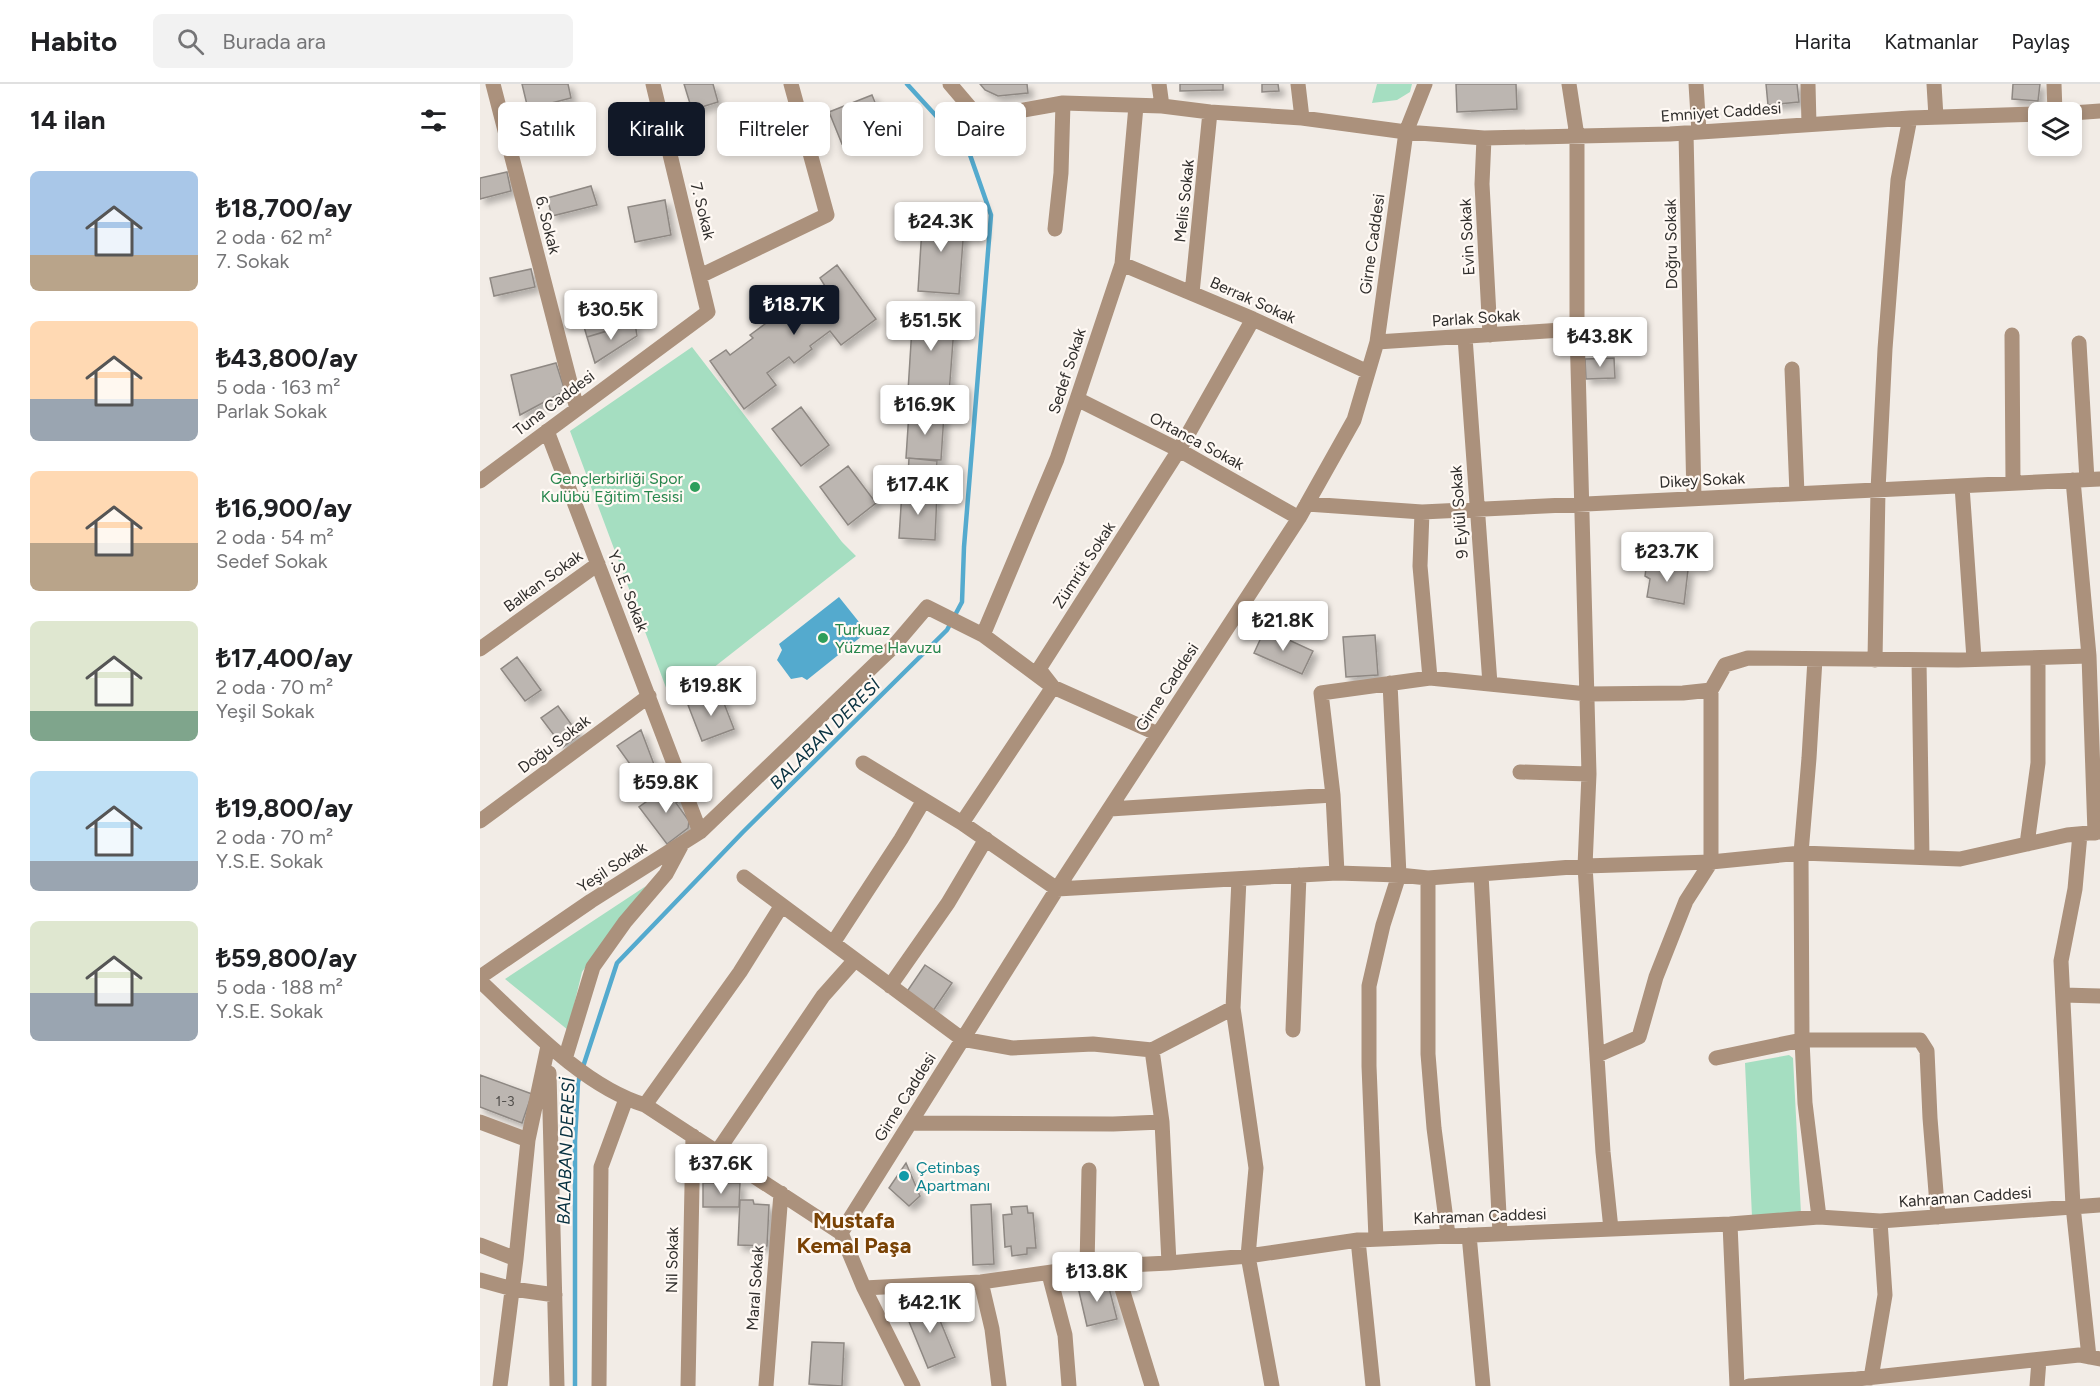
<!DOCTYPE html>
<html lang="tr">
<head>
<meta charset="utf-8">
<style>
	body { margin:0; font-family:Figtree,sans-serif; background:#f2f2f2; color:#202124; height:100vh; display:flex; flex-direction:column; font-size:22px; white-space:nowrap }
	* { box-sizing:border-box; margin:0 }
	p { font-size:20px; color:#757577 }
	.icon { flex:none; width:33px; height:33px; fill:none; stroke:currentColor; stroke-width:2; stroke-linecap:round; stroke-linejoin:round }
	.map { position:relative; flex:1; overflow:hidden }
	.drawer { display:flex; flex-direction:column; background:#fff; width:480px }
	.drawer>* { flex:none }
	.guide { position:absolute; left:18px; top:18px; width:570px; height:54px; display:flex; gap:12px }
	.buttons { position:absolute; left:1548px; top:18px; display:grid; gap:12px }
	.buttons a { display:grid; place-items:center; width:54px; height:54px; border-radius:9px; background:#fff; box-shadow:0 3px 9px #0003; font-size:30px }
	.price { position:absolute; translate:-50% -51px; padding:0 14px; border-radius:6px; background:#fff; color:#222; font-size:20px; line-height:39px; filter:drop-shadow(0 2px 3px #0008) }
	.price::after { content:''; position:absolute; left:50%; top:36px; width:18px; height:14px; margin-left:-9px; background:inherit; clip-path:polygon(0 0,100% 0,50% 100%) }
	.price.selected { background:#111827; color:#fff }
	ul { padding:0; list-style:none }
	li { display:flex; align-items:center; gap:18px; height:150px; padding:0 30px }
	li span { display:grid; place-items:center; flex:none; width:168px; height:120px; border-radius:9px; color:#555 }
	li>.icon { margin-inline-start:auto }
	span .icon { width:72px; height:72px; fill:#fffc; stroke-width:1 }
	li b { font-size:26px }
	h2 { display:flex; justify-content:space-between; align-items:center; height:72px; padding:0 30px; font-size:26px }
	.chip { padding:0 21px; border-radius:9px; background:#fff; box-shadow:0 3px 9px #0003; font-size:21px; line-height:54px }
	.chip.selected { background:#111827; color:#fff }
	header { display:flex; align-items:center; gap:36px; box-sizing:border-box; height:84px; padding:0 30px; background:#fff; border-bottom:2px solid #e0e0e0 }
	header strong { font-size:28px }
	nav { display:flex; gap:33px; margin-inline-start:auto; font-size:21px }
	.search { width:420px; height:54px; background:#f2f2f2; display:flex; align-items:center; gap:15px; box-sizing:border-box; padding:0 21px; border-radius:9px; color:#757577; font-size:22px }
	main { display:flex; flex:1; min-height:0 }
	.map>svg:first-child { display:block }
	.green { fill:#a5dec1 }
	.water { fill:#54aace }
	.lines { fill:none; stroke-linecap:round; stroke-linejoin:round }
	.stream { stroke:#54aace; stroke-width:4.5 }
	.building { fill:#bcb6b1; stroke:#8e8883; stroke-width:1.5; filter:url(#shadow) }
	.minor { stroke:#ab917c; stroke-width:15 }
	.leisure-dot { fill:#2e9e5b; stroke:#fff9f4; stroke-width:2 }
	.culture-dot { fill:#0f9aa8; stroke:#fff9f4; stroke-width:2 }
	.labels { text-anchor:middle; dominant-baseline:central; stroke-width:4.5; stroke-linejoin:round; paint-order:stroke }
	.number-label { font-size:14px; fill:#53504d }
	.street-label { font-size:16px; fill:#302e2c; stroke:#fff9f4 }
	.leisure-label { font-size:16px; fill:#27864d; stroke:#fff9f4; text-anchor:end }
	.culture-label { font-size:16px; fill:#0d838f; stroke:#fff9f4; text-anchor:start }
	.water-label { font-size:18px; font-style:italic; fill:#083140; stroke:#fff9f4 }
	.district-label { font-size:22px; font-weight:bold; fill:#794205; stroke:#fff9f4 }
</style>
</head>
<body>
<header>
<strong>Habito</strong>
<div class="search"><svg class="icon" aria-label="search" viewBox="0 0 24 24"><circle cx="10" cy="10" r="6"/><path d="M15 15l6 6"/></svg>Burada ara</div>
<nav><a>Harita</a><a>Katmanlar</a><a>Paylaş</a></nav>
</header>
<main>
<section class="drawer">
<h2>14 ilan<svg class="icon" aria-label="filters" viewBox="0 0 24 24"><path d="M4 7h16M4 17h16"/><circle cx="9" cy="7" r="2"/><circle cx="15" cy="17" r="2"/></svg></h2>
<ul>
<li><span style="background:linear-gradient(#a9c7e8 70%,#b9a48a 0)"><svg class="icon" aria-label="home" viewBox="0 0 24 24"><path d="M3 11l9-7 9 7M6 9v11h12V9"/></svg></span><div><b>₺18,700/ay</b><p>2 oda · 62 m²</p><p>7. Sokak</p></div></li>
<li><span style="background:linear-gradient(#ffd9b3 65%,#9aa5b1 0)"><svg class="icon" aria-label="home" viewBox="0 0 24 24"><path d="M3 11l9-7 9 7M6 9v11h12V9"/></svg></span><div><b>₺43,800/ay</b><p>5 oda · 163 m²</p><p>Parlak Sokak</p></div></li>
<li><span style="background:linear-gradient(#ffd9b3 60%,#b9a48a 0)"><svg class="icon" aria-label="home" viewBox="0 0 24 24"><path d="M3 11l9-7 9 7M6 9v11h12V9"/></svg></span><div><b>₺16,900/ay</b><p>2 oda · 54 m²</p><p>Sedef Sokak</p></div></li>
<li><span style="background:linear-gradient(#dfe7d0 75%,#7fa58c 0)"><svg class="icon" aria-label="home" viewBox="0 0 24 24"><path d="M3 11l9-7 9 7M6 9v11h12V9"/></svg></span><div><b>₺17,400/ay</b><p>2 oda · 70 m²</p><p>Yeşil Sokak</p></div></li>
<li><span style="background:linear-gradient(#bfe0f5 75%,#9aa5b1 0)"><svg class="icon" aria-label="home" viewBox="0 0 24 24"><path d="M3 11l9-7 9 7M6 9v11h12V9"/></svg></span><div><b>₺19,800/ay</b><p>2 oda · 70 m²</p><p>Y.S.E. Sokak</p></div></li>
<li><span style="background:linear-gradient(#dfe7d0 60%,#9aa5b1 0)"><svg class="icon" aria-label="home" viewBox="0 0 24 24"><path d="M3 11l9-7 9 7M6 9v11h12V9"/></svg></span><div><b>₺59,800/ay</b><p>5 oda · 188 m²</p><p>Y.S.E. Sokak</p></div></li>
</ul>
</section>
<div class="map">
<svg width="1620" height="1302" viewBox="0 0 1620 1302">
	<defs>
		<filter id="shadow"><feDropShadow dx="5" dy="5" stdDeviation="3" flood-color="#0004"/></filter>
	</defs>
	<rect width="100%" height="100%" fill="#f2ece6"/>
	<!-- green -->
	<path class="green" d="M897 0H932L930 8 917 16 892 19Z
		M212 263 362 458 376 472 191 617 90 347Z
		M166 802 102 888 88 946 25 895Z
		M1309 971 1313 974 1321 1130 1272 1133 1265 979Z"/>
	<!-- water -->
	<path class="water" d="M359 513 387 548 327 596 322 593 311 595 297 576 302 566 299 560Z"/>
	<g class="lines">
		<!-- stream -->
		<path class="stream" d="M95 1302V1057L98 998 137 879 263 748 467 546 482 518 484 463 511 131 489 68 427 0"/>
	</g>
	<!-- building -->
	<path class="building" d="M42 0H88L91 14 48 25Z
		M204 0H233L238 18 212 26Z
		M500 0H547L548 9 518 12 505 6Z
		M700 0H743V6L700 7Z
		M782 0H798L799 7 782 8Z
		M976 0H1036L1037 25 977 28Z
		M1286 0H1317L1319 18 1288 21Z
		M1533 0H1560L1558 17 1532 15Z
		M392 11 405 43 362 60 349 28Z
		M27 88 31 107 0 115V94Z
		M111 102 117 121 72 132 67 114Z
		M185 116 191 151 155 158 148 123Z
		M443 128 485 130 479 210 438 207Z
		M357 181 396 235 361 261 350 247 330 262 332 265 314 279 309 273 287 289 296 301 264 325 230 277 246 266 250 271 273 254 270 251 323 212 326 216 345 202 340 194Z
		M51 185 55 203 14 212 10 194Z
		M142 227 144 236 141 237 143 242 107 253 102 236Z
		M433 227 475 230 469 310 428 307Z
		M155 239 157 252 115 279 107 253Z
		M1134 274 1135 294 1106 295 1105 275Z
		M76 279 85 307 40 331 31 291Z
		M321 323 349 361 321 382 292 345Z
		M429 328 464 330 461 376 426 374Z
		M429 374 457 377 455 409 427 407Z
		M368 382 396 419 368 441 340 403Z
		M422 407 457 409 455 456 419 454Z
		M1167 477 1208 486 1204 520 1167 513 1170 495 1165 492Z
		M785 545 833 567 822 590 774 569Z
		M895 551 898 591 866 593 863 553Z
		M37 573 61 606 45 617 21 585Z
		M240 609 254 645 222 657 208 621Z
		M78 622 99 651 83 663 61 634Z
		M161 646 178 691 163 698 137 662Z
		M191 700 202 715 196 719 209 737 208 744 187 760 159 723Z
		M445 881 472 899 453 927 426 909Z
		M0 991 52 1010 42 1039 0 1023Z
		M426 1079 440 1112 429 1122 409 1104Z
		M223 1099H260L259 1123H223Z
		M260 1116H273L274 1120 289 1121 287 1162 258 1161Z
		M511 1120 514 1180 493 1181 491 1121Z
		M547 1122 548 1129H553L556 1164H547V1170L532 1172 531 1162 525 1163 523 1131 532 1130 531 1123Z
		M627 1196 637 1235 607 1242 598 1203Z
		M452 1217 475 1273 448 1284 425 1228Z
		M332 1258 364 1259 362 1302 329 1300Z"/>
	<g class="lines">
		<!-- minor -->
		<path class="minor" d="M13 0 97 325
			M470 0 499 34 583 19 682 22 730 28 822 34 926 48 1004 54 1190 50 1430 34 1558 30
			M679 0 682 22
			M818 0 822 34
			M1089 0 1097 52V245L1109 690 1105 782 1123 1068 1131 1145
			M1216 0 1219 48
			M1328 0 1329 41
			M1454 0 1456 33
			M1574 0 1575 28
			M1592 29 1620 27
			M1206 49 1214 415
			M1004 54 1002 100 1010 251
			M575 145 581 89 583 19
			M642 180 773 235 888 288
			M220 192 347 131 311 0
			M712 209 730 28
			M1532 251 1533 399
			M985 253 1010 600
			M897 258 1097 245
			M1599 259 1607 396
			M1312 285 1317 410
			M597 315 699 366 819 434
			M67 347 220 748
			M1593 396 1609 572 1615 749
			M0 397 228 228 173 0
			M1482 402 1494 575
			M827 420 942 428 1620 395
			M942 428 940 482 950 594
			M503 551 577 375 642 180 656 22
			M0 565 118 480
			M1335 575 1329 674 1321 769 1322 956 1325 1019 1339 1133
			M1395 576 1398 406 1405 265 1418 96 1430 34
			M1439 576 1442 773
			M383 679 482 739 577 805 857 789 919 791 948 794 1105 782 1231 778 1321 769 1480 775 1587 751 1620 748
			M1040 688 1109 690
			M630 725 853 711
			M0 737 169 612
			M482 739 573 603 559 585 699 366 773 235
			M1600 750 1595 805 1581 877 1593 1122 1609 1273
			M1547 760 1558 679V574
			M857 789 853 711 841 609 950 594 1107 610 1203 609 1231 606 1245 581 1268 574 1478 576 1609 572
			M1001 790 1020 1149
			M264 793 482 955 532 964 613 960 672 966 753 924
			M948 794V970L954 1044 968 1151
			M759 795 753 924 776 1084 768 1172 792 1302
			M353 859 421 755 444 716
			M0 893 111 817 220 748 412 564 447 523 503 551 573 603 678 650
			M0 897C46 940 104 1003 165 1021L361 1149 384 1204 433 1302
			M410 902 468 819 506 755
			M1583 911 1620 912
			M813 946 819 791
			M672 966 682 1038 689 1179
			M1118 971 1159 953 1176 893 1206 817 1231 778V606
			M1236 974 1322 956H1440L1447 967 1450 1034 1458 1133
			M85 975 113 883 145 838 186 790 201 762
			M69 989 77 1302
			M165 1021 260 888 302 821
			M0 1038 48 1056
			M430 1039 633 1040 682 1038
			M237 1068 343 912 375 876
			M1250 1140 1257 1302
			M361 1149 577 805 819 434 874 336 897 258 926 48 945 0
			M989 1151 1003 1302
			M896 1155 889 982V902L903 841 919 791 910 599
			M878 1156 893 1302
			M0 1161 36 1175
			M635 1182 672 1302
			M607 1183 609 1086
			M569 1190 585 1251 589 1302
			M0 1196 33 1205 75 1211
			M501 1198 512 1245 519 1302
			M384 1204 501 1198 607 1183 689 1179 768 1172 878 1156 1250 1140 1339 1133 1400 1137 1620 1121
			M1391 1294 1405 1211 1400 1137
			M20 1302 36 1175 48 1056 68 962
			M119 1302 121 1083 146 1015
			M208 1302 213 1052
			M286 1302 301 1109
			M1269 1302 1377 1295 1599 1271 1620 1275
			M1557 1302 1559 1276"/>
	</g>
	<!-- markers -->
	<g class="leisure-dot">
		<circle cx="215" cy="403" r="6"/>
		<circle cx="343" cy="554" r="6"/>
	</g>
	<circle class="culture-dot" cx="424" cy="1092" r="6"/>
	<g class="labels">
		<!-- number labels -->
		<g class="number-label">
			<text x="25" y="1017">1-3</text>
		</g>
		<!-- street labels -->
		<g class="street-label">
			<text transform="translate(1241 28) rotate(-4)">Emniyet Caddesi</text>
			<text transform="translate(704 117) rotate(-84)">Melis Sokak</text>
			<text transform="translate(223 127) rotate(76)">7. Sokak</text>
			<text transform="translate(68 141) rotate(76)">6. Sokak</text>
			<text transform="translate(987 153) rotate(-93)">Evin Sokak</text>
			<text transform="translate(892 160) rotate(-82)">Girne Caddesi</text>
			<text transform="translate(1191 160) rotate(-91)">Doğru Sokak</text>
			<text transform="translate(773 216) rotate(24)">Berrak Sokak</text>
			<text transform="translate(996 234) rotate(-4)">Parlak Sokak</text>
			<text transform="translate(587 287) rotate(-72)">Sedef Sokak</text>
			<text transform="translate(74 319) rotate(-37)">Tuna Caddesi</text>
			<text transform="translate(717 357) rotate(28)">Ortanca Sokak</text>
			<text transform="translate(1222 396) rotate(-3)">Dikey Sokak</text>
			<text transform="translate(979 428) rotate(-94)">9 Eylül Sokak</text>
			<text transform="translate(604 481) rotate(-57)">Zümrüt Sokak</text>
			<text transform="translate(63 497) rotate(-36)">Balkan Sokak</text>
			<text transform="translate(148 507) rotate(69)">Y.S.E. Sokak</text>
			<text transform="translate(687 603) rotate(-57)">Girne Caddesi</text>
			<text transform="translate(74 660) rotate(-37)">Doğu Sokak</text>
			<text transform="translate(132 783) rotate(-33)">Yeşil Sokak</text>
			<text transform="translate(425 1013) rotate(-58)">Girne Caddesi</text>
			<text transform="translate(1485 1113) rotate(-4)">Kahraman Caddesi</text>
			<text transform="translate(1000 1132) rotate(-2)">Kahraman Caddesi</text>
			<text transform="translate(192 1176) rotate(-89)">Nil Sokak</text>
			<text transform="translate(275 1204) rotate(-86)">Maral Sokak</text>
		</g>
		<!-- leisure labels -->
		<g class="leisure-label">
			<text x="203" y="394">Gençlerbirliği Spor<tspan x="203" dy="18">Kulübü Eğitim Tesisi</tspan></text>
			<text x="355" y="545" text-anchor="start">Turkuaz<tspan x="355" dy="18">Yüzme Havuzu</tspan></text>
		</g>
		<!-- culture labels -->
		<g class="culture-label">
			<text x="436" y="1083">Çetinbaş<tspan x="436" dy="18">Apartmanı</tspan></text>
		</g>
		<!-- water labels -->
		<g class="water-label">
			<text transform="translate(345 650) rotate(-45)">BALABAN DERESİ</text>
			<text transform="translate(86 1067) rotate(-88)">BALABAN DERESİ</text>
		</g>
		<!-- district labels -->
		<g class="district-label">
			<text x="374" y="1136">Mustafa<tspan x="374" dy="25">Kemal Paşa</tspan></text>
		</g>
	</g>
</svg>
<div class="buttons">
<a><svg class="icon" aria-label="layers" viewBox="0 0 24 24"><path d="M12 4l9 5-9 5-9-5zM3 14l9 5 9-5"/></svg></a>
</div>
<b class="price" style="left:461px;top:169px">₺24.3K</b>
<b class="price selected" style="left:314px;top:252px">₺18.7K</b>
<b class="price" style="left:131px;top:257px">₺30.5K</b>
<b class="price" style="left:451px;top:268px">₺51.5K</b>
<b class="price" style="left:1120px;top:284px">₺43.8K</b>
<b class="price" style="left:445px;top:352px">₺16.9K</b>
<b class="price" style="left:438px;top:432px">₺17.4K</b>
<b class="price" style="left:1187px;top:499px">₺23.7K</b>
<b class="price" style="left:803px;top:568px">₺21.8K</b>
<b class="price" style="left:231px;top:633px">₺19.8K</b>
<b class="price" style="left:186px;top:730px">₺59.8K</b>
<b class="price" style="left:241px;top:1111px">₺37.6K</b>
<b class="price" style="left:617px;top:1219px">₺13.8K</b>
<b class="price" style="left:450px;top:1250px">₺42.1K</b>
<div class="guide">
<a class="chip">Satılık</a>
<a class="chip selected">Kiralık</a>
<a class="chip">Filtreler</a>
<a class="chip">Yeni</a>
<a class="chip">Daire</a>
</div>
</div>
</main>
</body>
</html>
